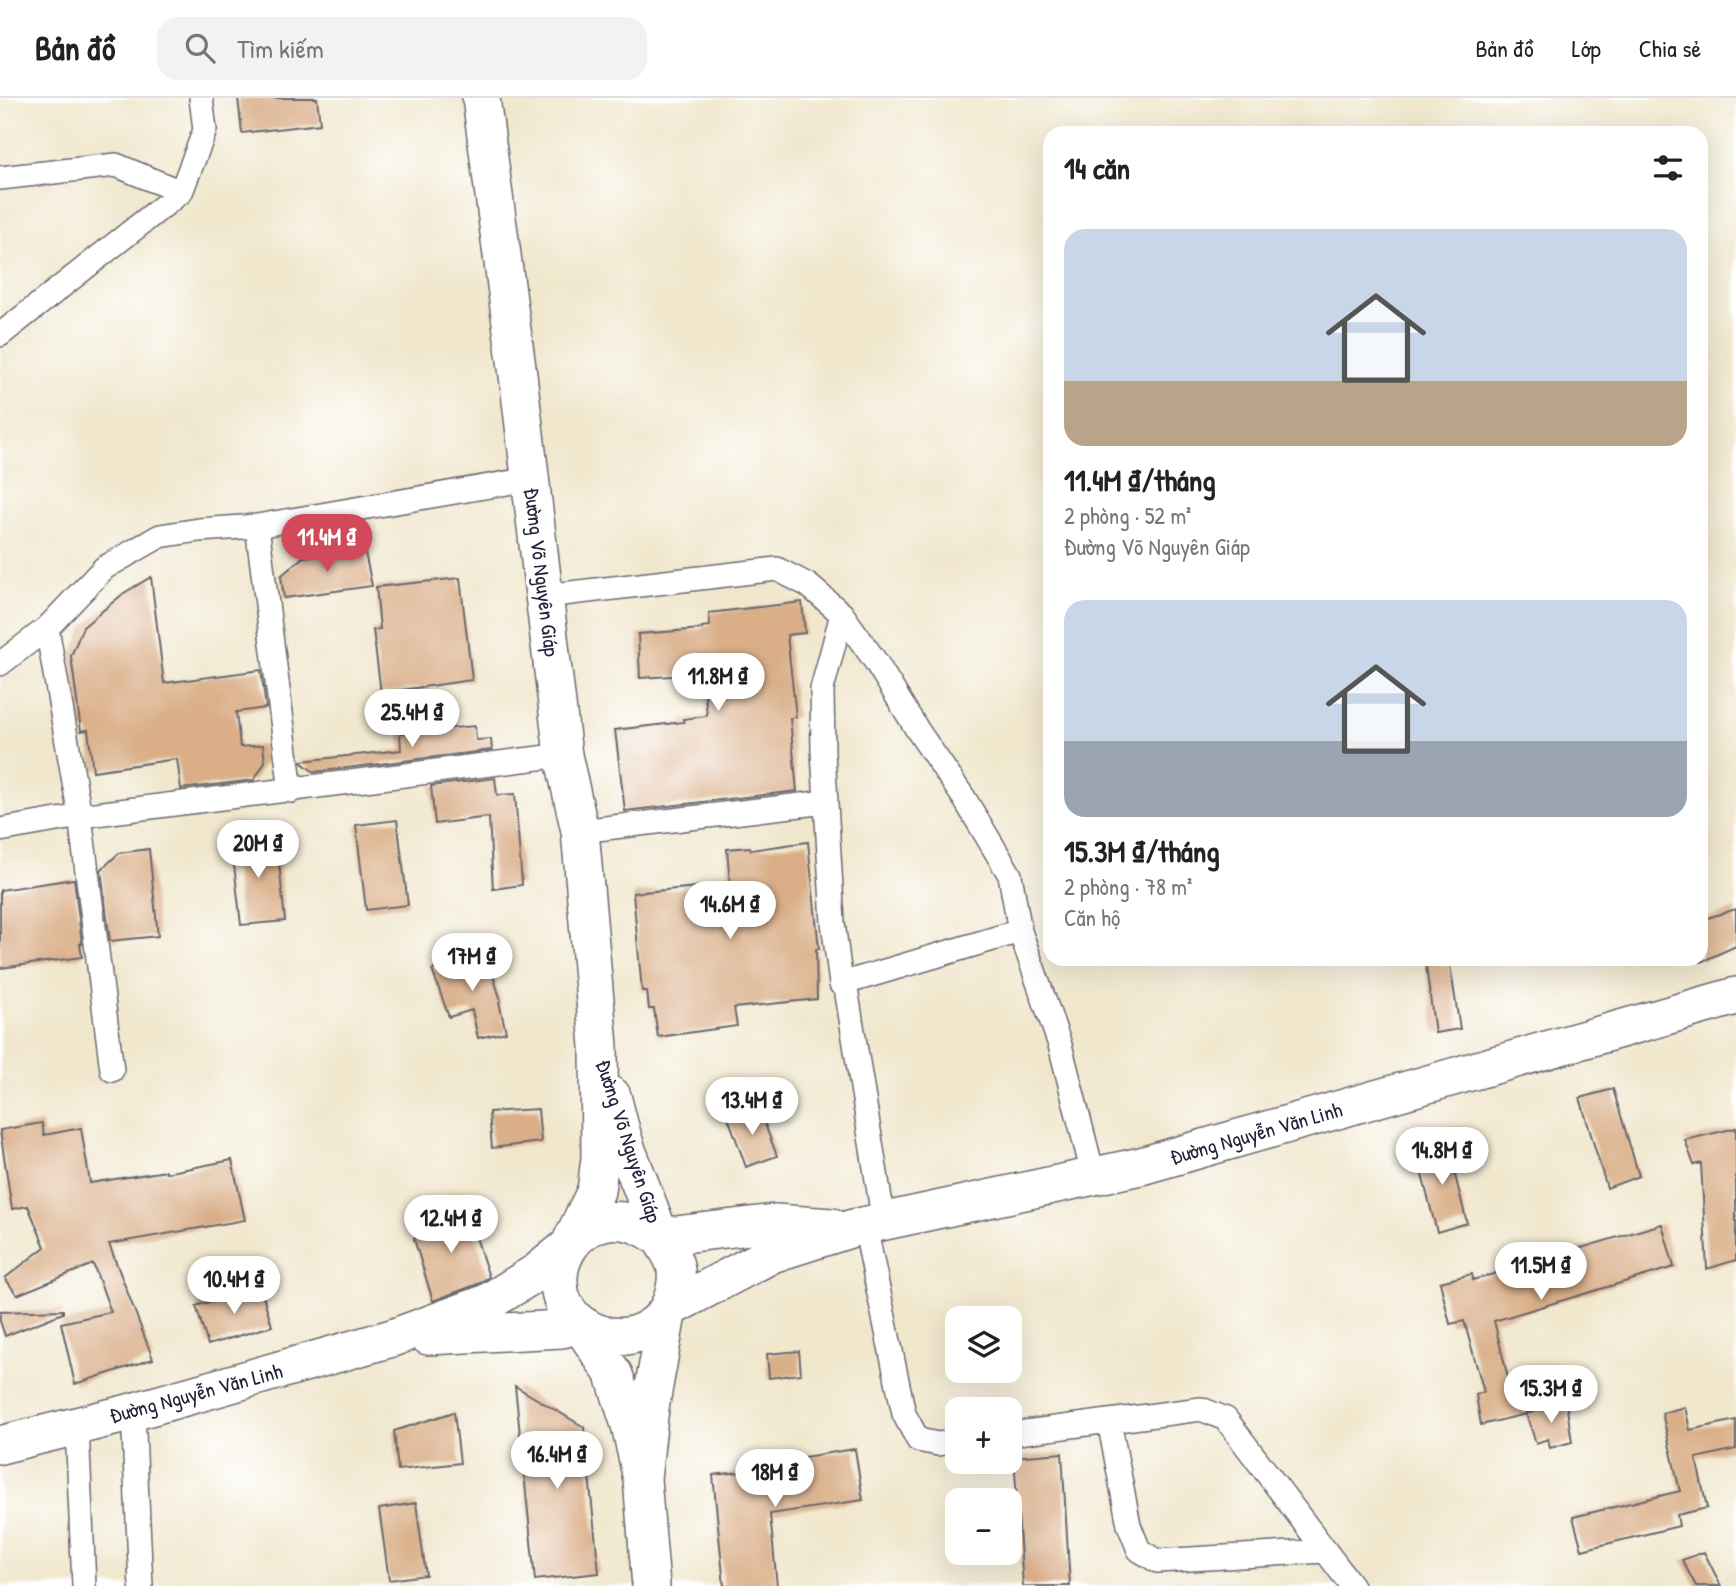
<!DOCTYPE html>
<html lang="vi">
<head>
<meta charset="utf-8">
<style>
	body { margin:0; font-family:"Patrick Hand",sans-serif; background:#f2f2f2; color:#222; height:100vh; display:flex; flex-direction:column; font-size:26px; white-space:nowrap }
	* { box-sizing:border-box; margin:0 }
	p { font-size:23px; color:#767676 }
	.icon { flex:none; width:38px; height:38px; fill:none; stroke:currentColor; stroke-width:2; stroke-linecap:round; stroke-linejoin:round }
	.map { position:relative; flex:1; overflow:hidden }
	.panel { position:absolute; left:1043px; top:28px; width:665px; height:840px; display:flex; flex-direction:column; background:#fff; border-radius:21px; box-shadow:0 7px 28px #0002 }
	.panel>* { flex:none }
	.controls { position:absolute; left:945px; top:1208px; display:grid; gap:14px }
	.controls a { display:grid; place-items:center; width:77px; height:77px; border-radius:14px; background:#fff; box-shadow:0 7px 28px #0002; font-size:35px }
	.price { position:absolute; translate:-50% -60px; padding:0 16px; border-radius:24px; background:#fff; color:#222; font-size:23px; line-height:46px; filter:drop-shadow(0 2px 4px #0008) }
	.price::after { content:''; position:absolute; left:50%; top:42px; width:21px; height:16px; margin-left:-10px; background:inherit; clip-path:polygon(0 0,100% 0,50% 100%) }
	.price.active { background:#d1495b; color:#fff }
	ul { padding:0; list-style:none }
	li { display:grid; align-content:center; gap:14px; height:371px; padding:0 21px }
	li span { display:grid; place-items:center; height:217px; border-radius:21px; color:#555 }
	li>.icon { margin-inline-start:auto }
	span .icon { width:126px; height:126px; fill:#fffc; stroke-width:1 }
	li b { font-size:30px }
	h2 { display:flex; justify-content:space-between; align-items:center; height:84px; padding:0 21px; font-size:30px }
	header { display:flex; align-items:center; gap:42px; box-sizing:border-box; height:98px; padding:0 35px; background:#fff; border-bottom:2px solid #e0e0e0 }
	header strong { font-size:33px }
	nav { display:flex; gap:38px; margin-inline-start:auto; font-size:24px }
	.search { width:490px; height:63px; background:#f2f2f2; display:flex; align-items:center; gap:18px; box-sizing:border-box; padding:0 24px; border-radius:21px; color:#767676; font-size:26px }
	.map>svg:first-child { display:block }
	.building { fill:#daaf88 }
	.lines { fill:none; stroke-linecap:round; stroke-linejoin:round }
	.minor-casing { stroke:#6a676e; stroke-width:26 }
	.primary-casing { stroke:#6a676e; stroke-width:40 }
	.minor { stroke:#fff; stroke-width:23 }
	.primary { stroke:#fff; stroke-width:37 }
	.labels { text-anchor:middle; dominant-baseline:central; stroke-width:6; stroke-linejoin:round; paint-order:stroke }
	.street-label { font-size:21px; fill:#22223b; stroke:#fff }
</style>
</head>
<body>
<header>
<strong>Bản đồ</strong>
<div class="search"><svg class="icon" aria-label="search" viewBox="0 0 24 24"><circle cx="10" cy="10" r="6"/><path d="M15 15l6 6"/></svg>Tìm kiếm</div>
<nav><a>Bản đồ</a><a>Lớp</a><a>Chia sẻ</a></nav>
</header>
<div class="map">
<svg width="1736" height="1488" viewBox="0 0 1736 1488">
	<rect width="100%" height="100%" fill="#fff"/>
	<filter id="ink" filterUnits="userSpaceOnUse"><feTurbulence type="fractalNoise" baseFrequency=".0143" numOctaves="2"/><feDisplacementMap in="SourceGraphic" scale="14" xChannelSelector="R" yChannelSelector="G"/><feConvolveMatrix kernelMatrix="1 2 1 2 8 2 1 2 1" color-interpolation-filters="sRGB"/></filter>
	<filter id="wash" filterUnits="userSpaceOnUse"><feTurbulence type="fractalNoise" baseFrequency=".00686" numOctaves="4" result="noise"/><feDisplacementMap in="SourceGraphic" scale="28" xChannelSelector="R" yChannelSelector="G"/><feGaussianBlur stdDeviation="1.57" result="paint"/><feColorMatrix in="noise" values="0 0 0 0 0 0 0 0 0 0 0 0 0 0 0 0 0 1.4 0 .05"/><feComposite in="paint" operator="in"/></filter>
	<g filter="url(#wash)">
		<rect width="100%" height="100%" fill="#f0e7cd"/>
		<g id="blocks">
			<!-- building -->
			<path class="building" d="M238 0H317L320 26 242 35Z
				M364 450 372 488 284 500 281 478 303 459Z
				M151 479 164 585 261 572 266 610 236 614 240 649 263 647 265 664 254 682 181 691 177 661 93 673 88 632 81 633 71 558 83 529 124 495Z
				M460 480 472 582 381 595 373 532 380 531 376 489Z
				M802 504 805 535 787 537 796 619 790 620 797 693 625 713 615 632 684 624 683 621 707 618 703 576 640 580 638 536 702 531V529L710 528 709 515Z
				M475 628 476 642 491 641 492 652 314 674 302 665 301 663 401 652 400 635Z
				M495 680 497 697 515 696 522 787 493 791 489 719 435 726 431 688Z
				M397 722 408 807 366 812 356 727Z
				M276 736 285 823 241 827 231 741Z
				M808 744 819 851H816L817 901 734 910 737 928 658 939 654 911H649L647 893H642L633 795 730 786 727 751 750 749 751 752Z
				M149 751 158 838 110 843 101 772 119 755Z
				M74 781 82 846H80L82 859 0 870V792Z
				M1736 811V848L1701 864V822Z
				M486 855 501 903 499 904 506 934 478 940 472 912 449 919 432 872Z
				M1425 861H1449L1460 931 1435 935Z
				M1613 991 1639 1078 1607 1090 1580 1000Z
				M758 1008 777 1058 746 1069 728 1019Z
				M538 1011 541 1044 492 1050 489 1014Z
				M42 1025 44 1037 81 1030 90 1085 166 1073V1075L232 1062 245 1122 109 1146 153 1261 75 1286 61 1225 111 1214 93 1166 17 1197 5 1180 45 1149 28 1108 12 1111 0 1032Z
				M1736 1030V1162L1707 1171 1701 1065 1694 1067 1685 1042Z
				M1447 1045 1467 1125 1437 1134 1416 1054Z
				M465 1106 489 1179 478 1186 433 1203 414 1141Z
				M1662 1126 1674 1169 1494 1223 1510 1288 1521 1286 1526 1316 1481 1327 1476 1297 1484 1294 1464 1223 1450 1226 1440 1184 1472 1176 1473 1182Z
				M260 1188 272 1228 208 1247 196 1208Z
				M63 1212V1215L5 1238 0 1223V1214Z
				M799 1253 801 1276 769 1280 767 1256Z
				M515 1288 584 1329 599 1475 535 1482Z
				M1566 1304 1572 1344 1550 1350 1548 1341 1536 1345 1526 1316Z
				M1685 1309 1690 1332 1736 1322V1351L1696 1360 1707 1410 1677 1417 1679 1428 1582 1452 1573 1419 1680 1393 1662 1315Z
				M454 1314 460 1365 398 1372 394 1333Z
				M855 1351 863 1402 770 1416 777 1488H724L713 1377 779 1370 778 1363Z
				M1062 1355 1070 1488H1023L1014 1359Z
				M416 1405 426 1477 389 1482 379 1411Z
				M1704 1454 1721 1488H1696L1682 1462Z"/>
		</g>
	</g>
	<g filter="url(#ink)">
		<use href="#blocks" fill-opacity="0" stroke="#6a676e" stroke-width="2"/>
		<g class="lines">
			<defs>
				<path id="minor" d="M0 80 116 67 181 94
					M0 237 181 94 205 32 201 0
					M257 428 291 693
					M545 498 777 471 808 487 842 516 876 564 918 633 964 700 1010 777 1020 833 1060 947 1093 1076
					M842 516 822 591 823 654 833 824 841 886 1020 833
					M47 530 80 718 112 972
					M0 566 47 530 104 470 160 438 199 432 257 428 530 381
					M0 732 80 718 563 657
					M580 733 826 704
					M845 884 884 1125
					M865 1128 904 1316 918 1342 938 1346 957 1343
					M133 1314 141 1488
					M1109 1323 1129 1427 1139 1452 1157 1463 1325 1453
					M77 1327 84 1488
					M1010 1336 1201 1311 1226 1321 1352 1488"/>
				<path id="primary" d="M612 998C617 1017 621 1036 628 1055 638 1081 649 1107 658 1134 663 1148 674 1157 676 1172 677 1183 675 1194 671 1204 664 1222 647 1235 627 1238 612 1240 600 1237 587 1230 522 1193 580 1081 659 1139
					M659 1139 775 1125 832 1129
					M428 1238 562 1231 580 1226 614 1277 630 1327 642 1381 651 1488
					M0 1347 125 1316 392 1240 487 1205 537 1174 569 1148 596 1093 600 1060 599 948 580 733 563 657 518 277 481 0
					M642 1381 650 1310 668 1211 772 1156 853 1130 1141 1068 1736 898"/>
			</defs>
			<!-- minor casing -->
			<use href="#minor" class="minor-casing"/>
			<!-- primary casing -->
			<use href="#primary" class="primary-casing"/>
			<!-- minor -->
			<use href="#minor" class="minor"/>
			<!-- primary -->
			<use href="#primary" class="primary"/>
		</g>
	</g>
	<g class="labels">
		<!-- street labels -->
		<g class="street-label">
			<text transform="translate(542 474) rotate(83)">Đường Võ Nguyên Giáp</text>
			<text transform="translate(1256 1035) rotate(-16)">Đường Nguyễn Văn Linh</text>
			<text transform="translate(629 1043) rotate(72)">Đường Võ Nguyên Giáp</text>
			<text transform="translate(196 1295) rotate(-15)">Đường Nguyễn Văn Linh</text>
		</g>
	</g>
</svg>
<div class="controls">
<a><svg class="icon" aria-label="layers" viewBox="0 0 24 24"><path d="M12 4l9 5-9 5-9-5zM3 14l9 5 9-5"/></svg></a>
<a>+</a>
<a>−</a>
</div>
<b class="price active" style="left:327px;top:476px">11.4M ₫</b>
<b class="price" style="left:718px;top:615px">11.8M ₫</b>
<b class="price" style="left:412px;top:651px">25.4M ₫</b>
<b class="price" style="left:258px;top:782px">20M ₫</b>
<b class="price" style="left:730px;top:843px">14.6M ₫</b>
<b class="price" style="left:472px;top:895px">17M ₫</b>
<b class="price" style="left:752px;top:1039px">13.4M ₫</b>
<b class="price" style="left:1442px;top:1089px">14.8M ₫</b>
<b class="price" style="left:451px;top:1157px">12.4M ₫</b>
<b class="price" style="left:1541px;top:1204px">11.5M ₫</b>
<b class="price" style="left:234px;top:1218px">10.4M ₫</b>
<b class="price" style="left:1551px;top:1327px">15.3M ₫</b>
<b class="price" style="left:557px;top:1393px">16.4M ₫</b>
<b class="price" style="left:775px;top:1411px">18M ₫</b>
<section class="panel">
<h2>14 căn<svg class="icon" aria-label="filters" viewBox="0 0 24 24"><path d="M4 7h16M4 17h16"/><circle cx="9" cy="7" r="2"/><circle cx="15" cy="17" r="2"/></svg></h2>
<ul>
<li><span style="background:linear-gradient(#c9d6e8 70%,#b9a48a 0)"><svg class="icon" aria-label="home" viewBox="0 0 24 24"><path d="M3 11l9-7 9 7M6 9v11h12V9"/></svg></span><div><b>11.4M ₫/tháng</b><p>2 phòng · 52 m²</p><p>Đường Võ Nguyên Giáp</p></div></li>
<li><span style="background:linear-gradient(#c9d6e8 65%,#9aa5b1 0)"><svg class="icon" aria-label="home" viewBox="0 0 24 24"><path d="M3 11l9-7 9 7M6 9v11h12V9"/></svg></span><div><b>15.3M ₫/tháng</b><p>2 phòng · 78 m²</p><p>Căn hộ</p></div></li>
</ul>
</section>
</div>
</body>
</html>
